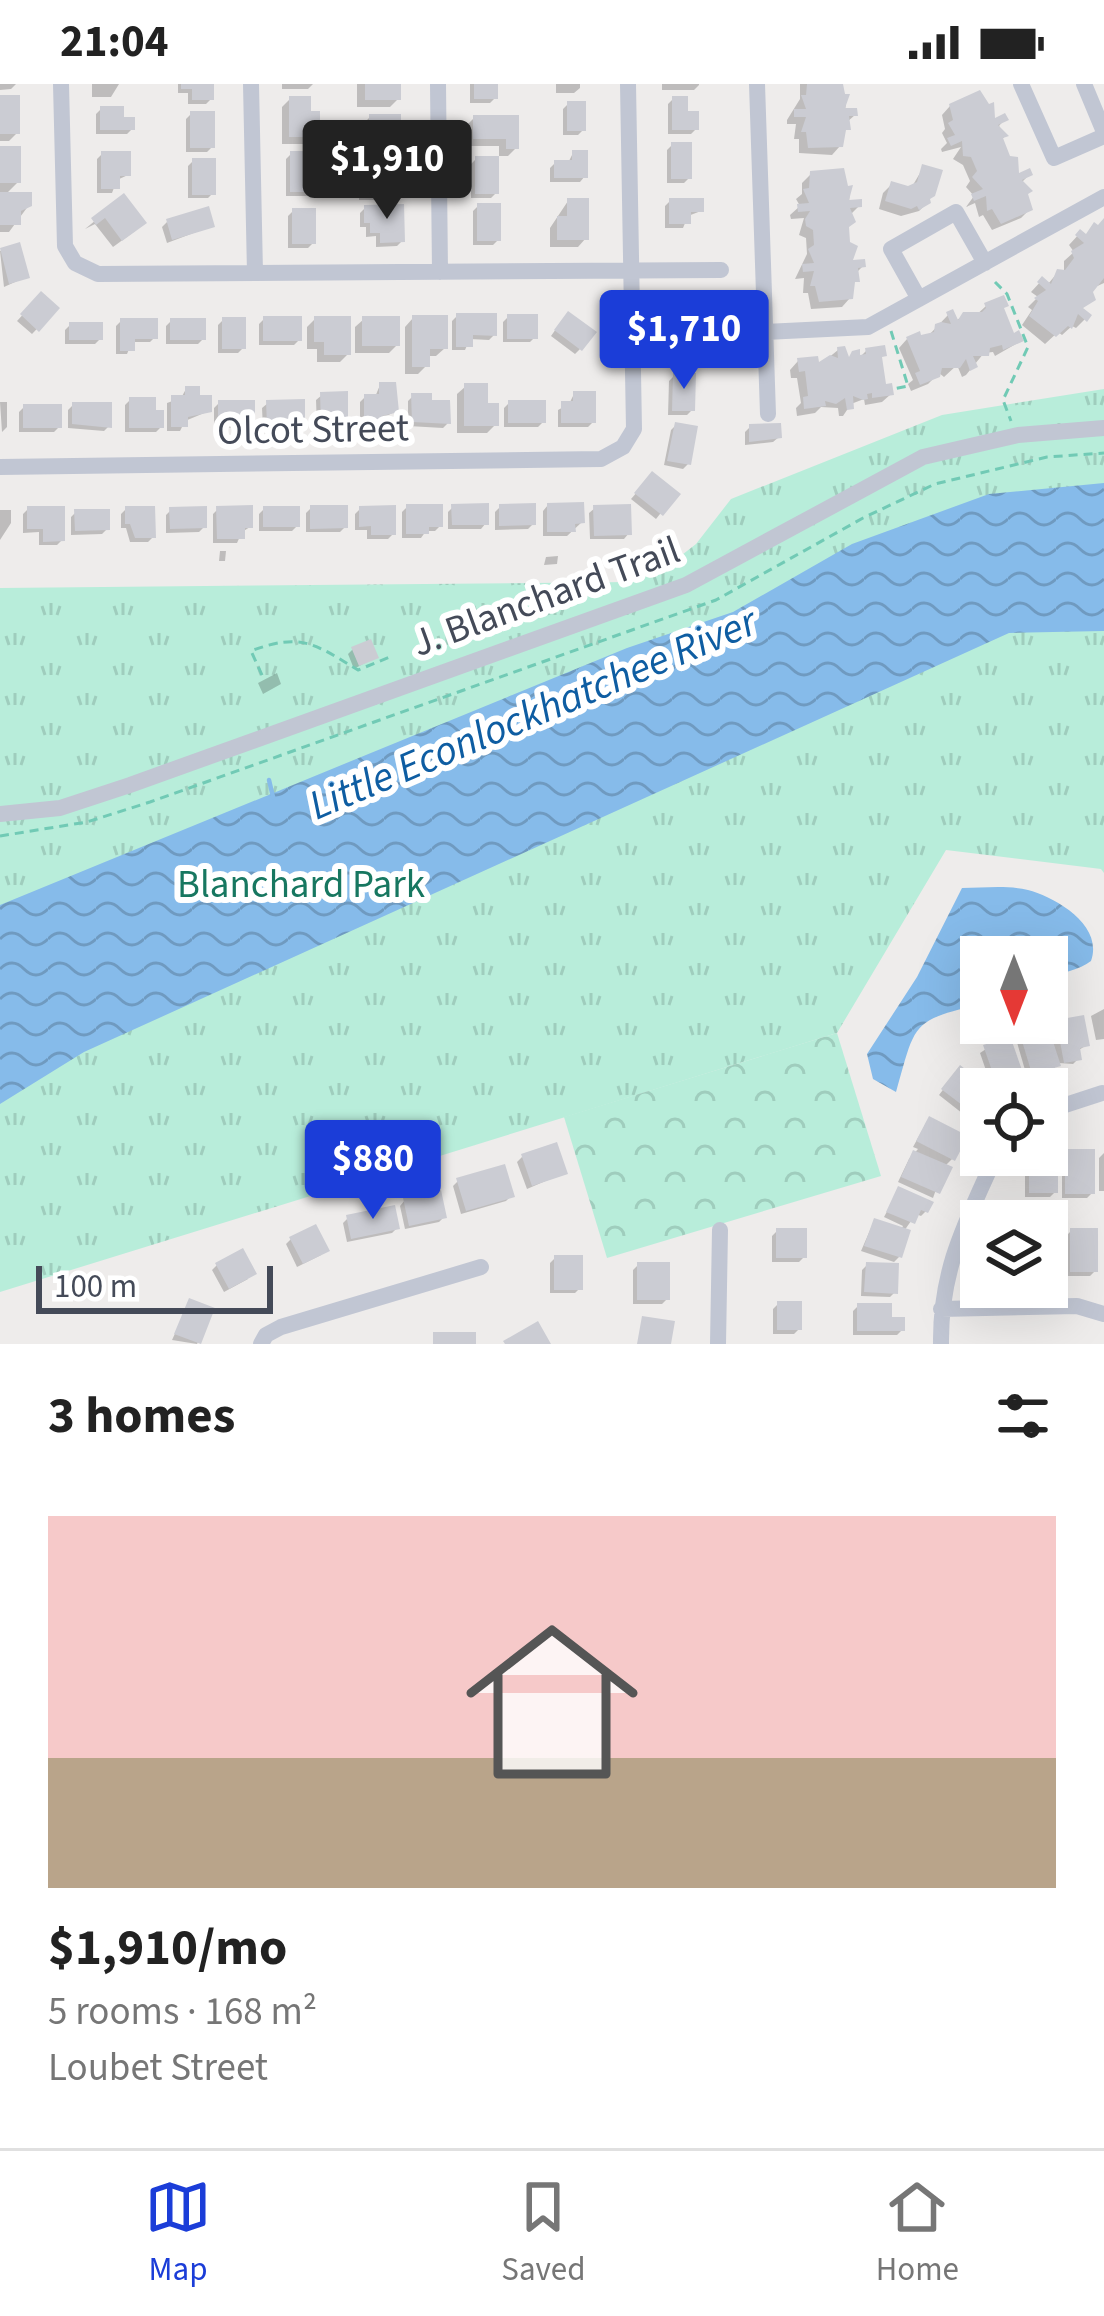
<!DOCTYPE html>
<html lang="en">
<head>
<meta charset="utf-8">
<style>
	body { margin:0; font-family:"Source Sans 3",sans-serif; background:#f6f6f6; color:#222; height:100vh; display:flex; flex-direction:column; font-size:45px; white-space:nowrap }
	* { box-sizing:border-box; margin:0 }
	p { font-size:39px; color:#767676 }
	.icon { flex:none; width:66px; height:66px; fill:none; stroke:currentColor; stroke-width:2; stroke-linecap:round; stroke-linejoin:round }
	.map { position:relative; height:1260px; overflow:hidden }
	.side { display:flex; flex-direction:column; background:#fff; flex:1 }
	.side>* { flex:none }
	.needle { width:78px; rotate:180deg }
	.buttons { position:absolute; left:960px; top:852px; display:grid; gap:24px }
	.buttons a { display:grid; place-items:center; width:108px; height:108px; border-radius:0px; background:#fff; box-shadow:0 12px 48px #0002; font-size:60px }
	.scale { position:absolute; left:36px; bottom:30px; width:237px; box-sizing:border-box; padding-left:12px; border:6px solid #444a58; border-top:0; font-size:33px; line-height:42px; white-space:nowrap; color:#444a58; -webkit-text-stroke:9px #fff; paint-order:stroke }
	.price { position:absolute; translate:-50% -102px; padding:0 27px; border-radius:12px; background:#1b3dd8; color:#fff; font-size:39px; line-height:78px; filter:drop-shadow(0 3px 6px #0008) }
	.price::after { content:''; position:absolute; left:50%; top:72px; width:36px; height:27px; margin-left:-18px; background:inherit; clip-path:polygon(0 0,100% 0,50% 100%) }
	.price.current { background:#222; color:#fff }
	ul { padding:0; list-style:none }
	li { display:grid; align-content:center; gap:24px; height:636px; padding:0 48px }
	li span { display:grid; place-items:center; height:372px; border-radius:0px; color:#555 }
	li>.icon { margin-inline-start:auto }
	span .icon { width:216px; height:216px; fill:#fffc; stroke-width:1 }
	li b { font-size:51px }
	h2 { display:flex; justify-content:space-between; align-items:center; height:144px; padding:0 48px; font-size:51px }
	.status { display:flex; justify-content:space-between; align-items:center; height:84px; padding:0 60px; background:#fff; direction:ltr }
	.status svg { height:33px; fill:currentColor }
	.tab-bar { display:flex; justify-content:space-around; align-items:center; height:168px; border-top:3px solid #e0e0e0; background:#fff; font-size:33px; color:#767676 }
	.tab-bar a { display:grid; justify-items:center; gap:6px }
	.tab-bar .current { color:#1b3dd8 }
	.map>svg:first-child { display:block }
	.grass { fill:url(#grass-tufts) }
	.forest { fill:url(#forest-crowns) }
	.water { fill:url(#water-waves) }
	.shadow { fill:#0003 }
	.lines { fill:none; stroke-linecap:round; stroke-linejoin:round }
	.stream { stroke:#86bbea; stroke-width:4.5 }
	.building { fill:#cbccd3 }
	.path { stroke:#71cab5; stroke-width:3; stroke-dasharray:9 6; stroke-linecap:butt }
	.minor { stroke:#c1c6d3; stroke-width:16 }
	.labels { text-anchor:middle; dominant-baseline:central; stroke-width:12; stroke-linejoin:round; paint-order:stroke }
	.street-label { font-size:39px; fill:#444a58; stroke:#fff }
	.park-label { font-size:39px; fill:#177760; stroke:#fff }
	.water-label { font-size:42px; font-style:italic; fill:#0e5da2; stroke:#fff }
</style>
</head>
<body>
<div class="status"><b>21:04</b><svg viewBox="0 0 49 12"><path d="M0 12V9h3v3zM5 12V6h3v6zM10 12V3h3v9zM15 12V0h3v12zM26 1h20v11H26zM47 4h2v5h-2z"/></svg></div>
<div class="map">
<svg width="1104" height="1260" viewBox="0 0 1104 1260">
	<defs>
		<pattern id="grass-tufts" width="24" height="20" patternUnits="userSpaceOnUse" patternTransform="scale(3)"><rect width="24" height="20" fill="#b8edda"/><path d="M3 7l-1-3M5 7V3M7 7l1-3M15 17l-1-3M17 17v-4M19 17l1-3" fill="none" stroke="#9fcdbd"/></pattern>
		<pattern id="forest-crowns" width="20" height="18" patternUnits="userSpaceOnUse" patternTransform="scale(3)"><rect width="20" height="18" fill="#b8edda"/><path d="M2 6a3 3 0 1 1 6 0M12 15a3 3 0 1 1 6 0" fill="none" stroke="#9fcdbd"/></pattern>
		<pattern id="water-waves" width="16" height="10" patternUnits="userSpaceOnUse" patternTransform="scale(3)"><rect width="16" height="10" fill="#86bbea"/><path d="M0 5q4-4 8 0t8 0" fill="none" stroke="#6f9ac0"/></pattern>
	</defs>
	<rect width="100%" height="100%" fill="#eeeceb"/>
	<!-- grass -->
	<path class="grass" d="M1104 305V789L1101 785 946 766 837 949 0 1208V504L631 498 632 484 652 483 678 474 696 460 731 415 942 331Z"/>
	<!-- forest -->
	<path class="forest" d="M837 949 881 1092 607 1174 564 1033Z"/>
	<!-- water -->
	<path class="water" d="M1104 399V547L1009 549 84 968 0 1020V821L627 564 733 528 852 460 989 410Z
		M962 804C983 804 1007 801 1028 806 1054 813 1104 840 1091 877 1080 886 1060 889 1047 894V873H981V920C910 937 916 939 896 1008L873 995 867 970 917 893Z"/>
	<!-- shadow -->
	<path class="shadow" d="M0 0H16L11 5 0 6Z
		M92 0H123H119L111 13H92Z
		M178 0H211V15L206 20H188V9H178Z
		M282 0H313L308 5H282Z
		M357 0H398V15L390 23H357Z
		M470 0H495V14L490 19H470Z
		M556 0H580V4L574 9H556Z
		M662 0H699V1L694 6H662Z
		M800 0H840V7L847 11 845 27 855 31 847 38 840 62 832 71 799 69V55H794L796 40H787V36L800 15Z
		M0 14 17 49 9 57H0Z
		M290 15 308 30 317 51 308 60H282V23Z
		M673 15 696 45 691 50H668V20Z
		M568 20 583 46 578 51H563V25Z
		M950 22 996 36 1005 35 999 42 1005 52 1000 58 1016 93 1030 90 1021 99 1030 125 1021 134 992 146 983 131 979 133 975 119 966 123 974 112 966 103 970 97 963 81 953 75 961 63 942 68 941 65 947 59 942 49 945 45 942 31Z
		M101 25 121 36 132 45 127 50H96V30Z
		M191 30 212 63 207 68H186V35Z
		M370 33 398 51 389 56 384 67H365V38Z
		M474 34H516V64L508 72H499V62H466V42Z
		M672 61 689 94 684 99H667V66Z
		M0 65 18 98 5 111 29 121 9 148H0Z
		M573 69 585 92 580 98H550V84L555 79H568Z
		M102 70 128 91 117 96 112 109H97V75Z
		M291 70 314 107 309 112H286V75Z
		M476 75 496 109 491 114H471V80Z
		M193 77 213 109 208 114H188V82Z
		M367 79 401 107 393 116H359V88Z
		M923 84 928 118 919 127 901 132 879 125 883 109 892 100 910 106Z
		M811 90 850 105 849 119 859 122 850 131 842 180 863 182 856 189 850 214 842 223 811 225 808 209H803L804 194 795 195 807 170 806 154 799 151 804 134 791 135 790 131 800 122 796 115 802 110V99Z
		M124 113 135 147 113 163 95 140 85 145Z
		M568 117 586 154 578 163H550V144Z
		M670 117 701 127 688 132 683 144H665V122Z
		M478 122 498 156 493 161H473V127Z
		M365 124 402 157 397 162 376 163V152L366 153V143H360V129Z
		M293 127 313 159 308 164H288V132Z
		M167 138 212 142 167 159 162 143Z
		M1104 140V199L1093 204V215L1080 226 1088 232 1076 244 1072 242 1062 251 1058 248 1045 260 1022 241 1032 226 1028 223 1038 213 1031 208 1042 196 1048 200 1058 188 1064 189V177L1074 168 1069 161 1080 149 1084 152Z
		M18 162 26 193 4 203 0 167Z
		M41 211 56 225 32 250 17 237Z
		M690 218 707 247V258L702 263 687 255 678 268 668 263Z
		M986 222 1001 225 1012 252 1021 257 995 272 993 268 984 269 966 291 962 293 957 281 944 293 939 289 928 300 911 307 908 300 913 296 899 264 907 255 928 252 948 231 955 237 969 229 974 233Z
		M457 232 494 251 489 256 470 255 465 266H452V237Z
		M508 233 535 253 530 258H503V238Z
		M413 234 445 264 436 272H427V281L418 290H405V243Z
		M264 235 299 256 294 261H259V240Z
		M315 235 348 270 340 278H317V265H307V243Z
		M364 235 397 261 389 269H355V243Z
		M563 235 580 265 575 270 551 252Z
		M223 236 243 264 238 269H218V241Z
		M121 237 155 253 150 258H132L127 270H116V242Z
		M171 237 203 255 198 260H166V242Z
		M70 241 100 255 95 260H65V246Z
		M838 266 847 276 858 275 866 267 879 275 883 303 891 310 882 318 865 321 864 315 851 320 843 332H839L838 324 821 323 815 329 797 332 796 324 801 319 797 294H791L790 286 798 277 817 283Z
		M674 292 692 326 687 331H668L669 297Z
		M380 301 396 327 379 336 374 345H360V318L365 313H375Z
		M466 302 496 340 487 349H457V310Z
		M186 305 209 327 185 337 180 347H167V319L181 314Z
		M574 310 593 338 588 343H558V326L569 320Z
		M322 311 345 338 340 343 317 344 316 316Z
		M413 312 448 339 443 344 408 342V317Z
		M130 316 161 343 156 348H125V321Z
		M0 318H7V343L2 348Z
		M219 319 252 338 247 343 214 344V324Z
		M268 319 302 339 297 344 263 345 262 324Z
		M509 319 543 338 538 343H504V324Z
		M73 321 109 342 104 347 68 344V326Z
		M24 323 59 343 54 348H19V328Z
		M676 341 688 380 683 385 664 381 671 346Z
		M750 343 779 353 773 358 745 361V348Z
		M652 391 676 410 656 435 631 415Z
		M548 421 582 438 567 452H543V427Z
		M407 423 440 442 435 447H426L421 454H402V428Z
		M453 423 486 439 481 445H448V428Z
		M500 423 533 440 528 445 495 446V428Z
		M311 424 345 443 340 448H306V429Z
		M595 424 629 449 624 455H590L589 429Z
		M28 425 62 456 57 461H39V448L23 449V430Z
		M126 425 153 453 148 458H130L126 444H121V430Z
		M218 425 250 443 242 448 237 459H213V430Z
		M264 425 297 442 292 447H259V430Z
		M360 425 393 450 388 455H367V446H355V430Z
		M0 426H11V439L0 456Z
		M171 426 204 443 199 448 166 449V431Z
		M76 428 107 445 102 450 71 451V433Z
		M220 467H226L225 477H219Z
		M558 472 557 480 544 481 546 473Z
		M353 565 375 573 354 585 348 570Z
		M277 589 281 600 263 610 258 599Z
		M1104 925V955L1096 956 1091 932Z
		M1058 939 1087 961 1077 967 1078 975 1073 980 1059 979 1052 986 1027 993 1016 955 1021 950 1055 960 1052 944Z
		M992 952 1021 991 992 1004 980 969 989 963 987 957Z
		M955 990 986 1005H981V1016L967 1033 939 1011Z
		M925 1041 952 1075 944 1083 933 1114 898 1098 909 1075 918 1065 913 1063Z
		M1067 1068 1092 1109 1087 1114H1062V1073Z
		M1047 1069 1055 1108 1050 1113H1025V1074Z
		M1104 1069V1107H1099V1074Z
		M522 1073 564 1089 527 1105 517 1078Z
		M458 1097 511 1112 506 1117 461 1130 453 1102Z
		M899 1105 926 1127 921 1132 916 1130 904 1147 899 1173 894 1178 861 1167 874 1137 901 1146 903 1142 884 1133Z
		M405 1116 444 1133 439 1138 405 1145 400 1122Z
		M348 1134 397 1144 392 1149 347 1158 343 1139Z
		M777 1147 804 1173 799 1178H772V1152Z
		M1071 1147 1095 1187 1090 1192H1066V1152Z
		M291 1155 321 1171 297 1183 286 1160Z
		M555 1174 580 1204 575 1209H550V1179Z
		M217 1181 248 1195 224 1208 212 1186Z
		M638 1181 667 1215 662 1220H633V1186Z
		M867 1181 895 1208 890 1213 861 1212 862 1186Z
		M190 1217 212 1226 197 1260 172 1256Z
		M778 1220 799 1245 794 1250H773V1225Z
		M858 1222 889 1236 902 1246 897 1251H853V1227Z"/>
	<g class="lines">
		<!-- stream -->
		<path class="stream" d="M269 696 273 713"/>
	</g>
	<!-- building -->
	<path class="building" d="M181 0H214V16H192V5H181Z
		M365 0H401V16H365Z
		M474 0H498V15H474Z
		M807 0H843L845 10H850L845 24H857L858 32H849L851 46H846L843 63 808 64 806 48H801L806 33H794V25H806L801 11H806Z
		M980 6 989 20 994 18 995 34 1005 29 1009 36 998 41 1009 52 1003 54 1010 72 1018 73 1019 89 1030 84 1033 91 1022 96 1033 107 1028 110 1033 126 1001 140 992 125 987 127 986 112 974 117 971 110 983 105 972 93 977 87 971 73 963 72 962 57 951 62 947 54 955 51 948 39 953 36 949 20Z
		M0 11H20V50H0Z
		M289 12H311V27H320V53H289Z
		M672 12H688V27H699V46H672Z
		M567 17H586V47H567Z
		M100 22H124V33H135V46H100Z
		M190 27H215V64H190Z
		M369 30H401V52H392V63H369Z
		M473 31H519V65H506V55H473Z
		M671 58H692V95H671Z
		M0 62H21V99H0Z
		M572 66H588V94H554V76H572Z
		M101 67H131V92H120V105H101Z
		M290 67H317V108H290Z
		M475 72H499V110H475Z
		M192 74H216V111H192Z
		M366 76H404V108H366Z
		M922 80 943 86 935 112 930 115 931 119 919 126 917 122 911 125 885 117 891 97 908 102 917 98Z
		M844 84 848 102 853 101 849 116 862 115V123L850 124 856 138 849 143 850 158 858 162 853 176 865 175 866 183 858 184 860 198H855L853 215 819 218 815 202H810L814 187 803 188 802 180 814 179 808 165 814 161 813 146 806 142 805 135 810 127 798 128 797 120 809 119 803 105 809 104 810 87Z
		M0 108H32V122L21 127V141H0Z
		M124 109 147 139 122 157 105 134 96 141 91 134Z
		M567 114H589V156H557V132H567Z
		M669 114H704V128H691V140H669Z
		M477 119H501V157H477Z
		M404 120 405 158 380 159V149H370V139H364V121Z
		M209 122 215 143 172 156 166 135Z
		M292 124H316V160H292Z
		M1104 134V194L1093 208 1096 216 1083 224 1092 231 1087 238 1078 230 1072 245 1068 242 1056 253 1029 232 1038 217 1034 214 1046 206 1037 198 1042 192 1051 200 1057 185 1065 186 1074 174 1071 167 1084 159 1075 151 1080 145 1086 150 1094 138 1098 141Z
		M20 158 30 194 9 200 0 164Z
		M41 207 60 224 39 248 20 230Z
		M1004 211 1009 222 1004 224 1014 249 1019 246 1024 257 1003 266 1002 261 990 264 989 272H973L978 283 970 287 966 275 960 284H942L940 293 920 301 915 289 920 287 906 253 920 247 921 251 934 248 935 240 941 238 951 240 946 228 953 225 958 236 963 228H982L986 224 984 219Z
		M690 214 720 230 711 245 716 248 710 260 693 251 685 265 671 258Z
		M568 227 597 248 582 267 554 246Z
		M456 229H497V252L473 251V263H456Z
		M507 230H538V255H507Z
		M412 231H448V265H430V283H412Z
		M263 232H302V257H263Z
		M314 232H351V271H324V258H314Z
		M362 232H400V262H362Z
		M222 233H246V265H222Z
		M120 234H158V255H135V267H120Z
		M170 234H206V256H170Z
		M69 238H103V256H69Z
		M885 261 887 272 882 273 886 300 892 299 894 311 872 314V309L867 310 868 315 863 316 853 312 854 325 847 326 845 314 836 320 825 317 826 322 804 325 803 313 808 312 805 287 799 288 797 274 818 272 819 278 830 271 838 274 837 263 845 262 849 273 852 267 860 265V271L866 270 865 264Z
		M673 289H696L695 327H672Z
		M379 298H396L399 328 382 332V341H364V310H379Z
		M464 299H488V319H499V342H464Z
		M185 302H200V311H212V328L188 333V343H171V311H185Z
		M348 307V339L321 340 320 308Z
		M573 307H596V339H561V317H573Z
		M411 309H432V316H450L451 340 412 338Z
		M129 313H156V326H164V344H129Z
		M305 315V340L267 342 266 316Z
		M218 316H255V340H218Z
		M508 316H546V339H508Z
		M72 318H112V344L72 340Z
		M23 320H62V344H23Z
		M675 338 698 342 691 381 667 377Z
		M781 339 782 354 749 358V340Z
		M652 387 681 410 663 432 634 409Z
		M584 418 585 439 575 440 576 448H547V419Z
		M489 419V441H452L451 420Z
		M536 419V441L499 442V420Z
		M406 420H443V443H429V450H406Z
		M631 420 632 451 594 452 593 421Z
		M253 421V444H245V455H217L216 422Z
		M310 421H348V444L310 445Z
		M396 421V451H371V442L359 443V422Z
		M27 422H65V457L43 458V445H27Z
		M125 422H155L156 454H135L130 440H125Z
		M207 422V444L170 445 169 423Z
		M263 422H300V443H263Z
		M74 425H110V446L75 447Z
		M371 555 379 574 359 582 351 563Z
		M1084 931 1090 962 1080 964 1082 976 1064 979 1056 936Z
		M1047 939 1061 982 1032 990 1019 947Z
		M1007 943 1024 992 997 1001 983 961 993 958 990 949Z
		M960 981 990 1005H981V1021L974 1030 941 1005Z
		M929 1032 968 1052 955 1077 916 1057Z
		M557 1058 568 1090 532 1102 521 1070Z
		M1065 1065H1095V1110H1065Z
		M913 1066 953 1083 940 1110 901 1093Z
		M1047 1066H1058V1109H1029V1071H1047Z
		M505 1080 515 1113 466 1127 456 1094Z
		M898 1102 934 1118 928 1129 921 1126 915 1140 886 1128Z
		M441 1106 447 1134 409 1142 403 1114Z
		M395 1121 400 1145 351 1155 346 1131Z
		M874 1134 911 1146 902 1174 864 1162Z
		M316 1140 330 1167 303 1180 289 1153Z
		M1047 1143H1062V1189H1047Z
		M776 1144H807V1174H776Z
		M1070 1144H1098V1188H1070Z
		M243 1164 257 1190 229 1205 215 1179Z
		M554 1171H583V1206H554Z
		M637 1178H670V1216H637Z
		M866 1178 899 1179 898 1210 864 1208Z
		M189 1214 215 1224 201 1260 174 1250Z
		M777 1217H802V1246H777Z
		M857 1219H892V1233H905V1247H857Z
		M642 1232 675 1237 671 1260H637Z
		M538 1237 551 1260H505L503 1257Z
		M433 1248H476V1260H433Z"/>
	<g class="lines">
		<!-- path -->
		<path class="path" d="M995 198 1007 210 1028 263 1003 316 1011 337
			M891 247 908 302 893 305
			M262 591 251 567C301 548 315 560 358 586L390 573
			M0 752 87 738 150 718 716 516 863 434 935 400 1047 373 1104 369"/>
		<!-- minor -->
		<path class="minor" d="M61 0 65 162 75 179 98 190 721 186
			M251 0 255 189
			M438 0 440 188
			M757 0 768 330
			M1021 0 1054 74 1104 52
			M1084 0 1104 48
			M919 215 891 165 956 128 985 179
			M765 248 868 243 1104 113
			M0 383 601 375 623 363 634 345 628 0
			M0 730 60 724 130 701 686 501 923 373 1018 351 1104 344
			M1047 1027 1102 1009
			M941 1225 1077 1222 1104 1230
			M261 1260 266 1251 281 1243 481 1183
			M718 1260 720 1146
			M941 1260C940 1185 966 1138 996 1071"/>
	</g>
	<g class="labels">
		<!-- street labels -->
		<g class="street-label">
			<text transform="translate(313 346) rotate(-1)">Olcot Street</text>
			<text transform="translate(546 513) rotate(-20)">J. Blanchard Trail</text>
		</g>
		<!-- park labels -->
		<g class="park-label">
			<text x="301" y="801">Blanchard Park</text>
		</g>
		<!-- water labels -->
		<g class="water-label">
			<text transform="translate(533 630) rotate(-23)">Little Econlockhatchee River</text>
		</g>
	</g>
</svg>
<div class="buttons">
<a><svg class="needle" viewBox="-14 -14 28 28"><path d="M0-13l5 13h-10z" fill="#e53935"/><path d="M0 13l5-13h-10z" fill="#767676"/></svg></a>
<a><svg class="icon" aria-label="locate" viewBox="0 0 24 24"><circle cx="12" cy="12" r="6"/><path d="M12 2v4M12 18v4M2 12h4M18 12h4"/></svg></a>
<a><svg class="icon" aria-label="layers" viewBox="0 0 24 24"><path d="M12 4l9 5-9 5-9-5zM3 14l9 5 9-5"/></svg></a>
</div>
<div class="scale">100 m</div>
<b class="price current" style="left:387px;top:138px">$1,910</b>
<b class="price" style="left:684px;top:308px">$1,710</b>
<b class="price" style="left:373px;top:1138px">$880</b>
</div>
<section class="side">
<h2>3 homes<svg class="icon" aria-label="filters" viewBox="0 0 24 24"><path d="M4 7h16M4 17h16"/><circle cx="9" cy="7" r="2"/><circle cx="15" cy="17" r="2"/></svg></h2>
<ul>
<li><span style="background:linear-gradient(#f6c9c9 65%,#b9a48a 0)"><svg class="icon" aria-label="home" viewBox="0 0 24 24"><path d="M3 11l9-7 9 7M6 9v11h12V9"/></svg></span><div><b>$1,910/mo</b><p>5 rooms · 168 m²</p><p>Loubet Street</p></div></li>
</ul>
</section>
<nav class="tab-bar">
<a class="current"><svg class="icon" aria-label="map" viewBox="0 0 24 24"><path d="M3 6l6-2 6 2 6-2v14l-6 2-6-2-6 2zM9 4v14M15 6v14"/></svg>Map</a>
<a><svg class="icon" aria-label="saved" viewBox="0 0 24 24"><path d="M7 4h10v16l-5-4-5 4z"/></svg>Saved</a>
<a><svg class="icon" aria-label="home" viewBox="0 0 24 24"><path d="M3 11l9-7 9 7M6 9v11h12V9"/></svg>Home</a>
</nav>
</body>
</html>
